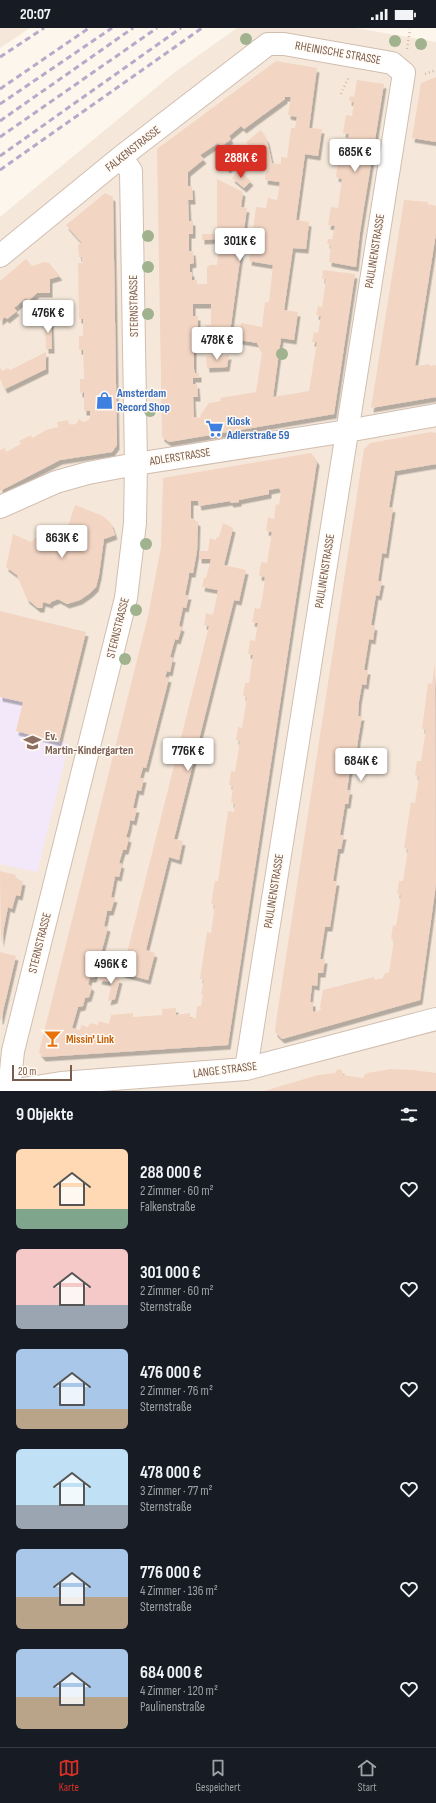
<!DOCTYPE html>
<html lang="de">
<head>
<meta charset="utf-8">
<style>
	body { margin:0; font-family:"Sofia Sans Condensed",sans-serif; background:#242831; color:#f1f3f6; height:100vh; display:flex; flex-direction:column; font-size:15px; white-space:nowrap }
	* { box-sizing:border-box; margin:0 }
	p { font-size:13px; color:#9ea1a6 }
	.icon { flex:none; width:22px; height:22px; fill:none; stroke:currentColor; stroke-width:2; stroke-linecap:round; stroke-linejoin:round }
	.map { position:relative; height:1063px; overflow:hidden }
	.sheet { display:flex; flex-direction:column; background:#171b24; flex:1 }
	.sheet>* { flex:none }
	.scale { position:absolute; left:12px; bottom:10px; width:60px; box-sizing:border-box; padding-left:4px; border:2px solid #7a5c4d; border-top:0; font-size:11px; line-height:14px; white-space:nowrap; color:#7a5c4d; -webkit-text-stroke:3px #fffaf3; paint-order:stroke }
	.price { position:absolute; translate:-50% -34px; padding:0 9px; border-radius:4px; background:#fff; color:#222; font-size:13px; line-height:26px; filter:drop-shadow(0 1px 2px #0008) }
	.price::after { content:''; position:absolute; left:50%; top:24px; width:12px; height:9px; margin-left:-6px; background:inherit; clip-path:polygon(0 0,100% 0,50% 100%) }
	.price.on { background:#d93025; color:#fff }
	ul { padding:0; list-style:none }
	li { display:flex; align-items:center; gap:12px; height:100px; padding:0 16px }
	li span { display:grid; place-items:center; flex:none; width:112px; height:80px; border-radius:6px; color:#555 }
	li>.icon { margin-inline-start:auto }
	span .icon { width:48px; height:48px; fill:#fffc; stroke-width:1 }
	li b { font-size:17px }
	h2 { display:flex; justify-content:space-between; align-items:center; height:48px; padding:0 16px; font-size:17px }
	.status { display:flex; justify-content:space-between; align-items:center; height:28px; padding:0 20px; background:#171b24; direction:ltr }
	.status svg { height:11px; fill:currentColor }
	.menu { display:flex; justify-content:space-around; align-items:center; height:56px; border-top:1px solid #363941; background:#171b24; font-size:11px; color:#9ea1a6 }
	.menu a { display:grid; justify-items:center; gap:2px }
	.menu .on { color:#d93025 }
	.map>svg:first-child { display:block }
	.residential { fill:#f5e8da }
	.education { fill:#f3e8fa }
	.building { fill:#f3d5c3; fill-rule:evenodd; filter:url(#shadow) }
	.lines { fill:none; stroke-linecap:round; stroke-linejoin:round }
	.minor-casing { stroke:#d1beb0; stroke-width:24 }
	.path { stroke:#d9b8a5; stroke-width:2.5; stroke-dasharray:1 3; stroke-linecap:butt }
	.minor { stroke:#fff; stroke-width:22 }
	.rail { stroke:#b9a8c9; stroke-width:3; stroke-dasharray:6 4; stroke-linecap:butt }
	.tree { fill:#a0b28e }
	.labels { text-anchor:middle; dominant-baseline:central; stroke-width:3; stroke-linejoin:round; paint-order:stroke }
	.street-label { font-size:12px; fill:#7a5c4d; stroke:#fffaf3 }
	.shop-label { font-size:12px; font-weight:bold; fill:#366cbe; stroke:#fffaf3; text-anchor:start }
	.education-label { font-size:12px; font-weight:bold; fill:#785e54; stroke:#fffaf3; text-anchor:start }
	.food-label { font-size:12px; font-weight:bold; fill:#c56008; stroke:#fffaf3; text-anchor:start }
</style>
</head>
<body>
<div class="status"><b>20:07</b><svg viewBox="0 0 49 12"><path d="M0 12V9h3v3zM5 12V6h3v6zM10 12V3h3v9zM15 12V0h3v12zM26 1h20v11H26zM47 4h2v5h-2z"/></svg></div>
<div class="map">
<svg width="436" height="1063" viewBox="0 0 436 1063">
	<defs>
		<filter id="shadow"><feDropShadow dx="2.5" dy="4.5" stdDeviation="0" flood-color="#0004"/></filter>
	</defs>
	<rect width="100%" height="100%" fill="#fdf6ec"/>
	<!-- residential -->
	<path class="residential" d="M0 0H30L0 20Z
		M237 0H356L436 14V1063H0V189L175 44Z"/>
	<!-- education -->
	<path class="education" d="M0 583 43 594 16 703 69 716 37 844 0 836Z"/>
	<!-- building -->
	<path class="building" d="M276 33 317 40 309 100 322 101 318 128 305 126 296 192 309 194 306 221 293 220 284 282 298 284 294 312 281 310 273 369 309 363 317 314H312L314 304 318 305 321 288 316 287 318 278 322 279 326 251H322L323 242 355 246 334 386 169 414 162 409 157 121ZM285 69H291L288 87 297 89 295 100H291L287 130 281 129V136L272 135 267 112 261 102 246 114 263 136 267 135 265 152 280 154 277 172 268 170 266 180 256 179 249 233 273 237 269 274H265L262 299 241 295 239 312 257 315 262 325 256 364 220 370 221 373 209 375 201 386 200 390 194 389 193 369H198L197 356H193V350H199V345H195L194 341V316L195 311H199V307H194V301H198V288H193V276H211V297H206V318H211V320L228 319 247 180 241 179 243 164 217 151V206H202V212L220 211 217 237H210L207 239V256H197V252H192V244H190V236L194 235 193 223H189V206H193V193H189L188 172H193L192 158H188V144L204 131 200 127 218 115 221 119 231 111 229 108 241 98 244 101 285 71Z
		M436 49V114L412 110 421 55Z
		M357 52 384 56 360 204 356 239 329 234 331 217 327 216 328 211H332L335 198 328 197 331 179 338 180 342 151 336 149 338 133 345 134 349 106 343 105 346 87 352 88 354 74 349 73 350 68 354 69Z
		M227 124 236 132 228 141 219 132Z
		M239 142 251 153 244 160 232 150Z
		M105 165 113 169 117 417 112 424 60 432 0 463V422L5 420 6 424 21 416 19 413 31 407 32 410 46 402 58 399 57 394 68 392 69 397 76 396 79 391 83 394 87 393 90 390V383H84V364L80 365V351H84L83 322H79V308H83V291H79L78 235H82V229H79L78 217 82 215 66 197Z
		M404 172 428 174V176L436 178V205L415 338 430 336V338L436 337V369L371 380Z
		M26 231 32 238 44 234 49 235 60 248 50 251V265H37L28 273 26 270 14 280 17 283 7 291 5 289 0 293V253Z
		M45 292H51L52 321H46Z
		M46 324V341L5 361 0 351V339L2 343 8 340 10 342Z
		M229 327 227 339 207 340 206 328Z
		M431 404 436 405V436L395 443 389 479 393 480 386 526 382 525 378 553H382L379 568 376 567 371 597 375 598 373 612 369 611 364 642H368L366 657 362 656 359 673 358 688H362L358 712 355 735 351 734 347 762H350L348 776H345L340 807H344L341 821H338L333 853H337L330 899H325L320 931H325L323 945H318L317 958 312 957 310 974H313V984L321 982 320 979 323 962 374 949 375 952 383 950 384 946 389 944 394 912 391 911 393 897 396 898 401 867 397 866 399 853H403L408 821 404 820 411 774 415 775 419 748 415 747 417 733H421L426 701H422L428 655 432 656 435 635 436 856 420 972 282 1011 275 1004 276 994 364 421 370 415Z
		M311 425 317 433 228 1017 43 1029 39 1024 148 588 161 519 163 450ZM279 460 281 464 279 477 276 476 274 491 268 489 266 503 272 504 267 535 261 534 259 548 265 549 263 566 260 581 255 580 252 594 258 595 255 613 250 612 248 626 253 627 249 655H245L243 668 247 669 242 700 238 699 236 712 240 713 235 744 231 743 229 757 233 758 231 775 235 776 234 784 228 783 218 853H215L211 876 215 877 211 905 207 904 200 951 204 952 201 966 203 967 201 978H197L196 990H190V985L176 987V980L162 981V987L133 989V985L111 987 109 996 99 993 98 997 90 995 88 999 81 997 80 1002 72 1000 78 979 83 978 85 970 89 969 92 959 88 956 90 950H94L105 911 108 899 104 898 106 889 107 883H111L115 870 111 869 113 859 115 848 119 849 122 836 119 835 123 822H126L129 810 126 809 129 799 130 792 134 793 137 780H133L137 762 141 763 144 750H140L143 739 146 740 169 650 165 649 167 643 170 644 173 630 170 629 175 611 178 612 182 599 179 598 183 579 186 580 189 567H185L189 547V545H193L197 523 198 494 191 490V473H198L199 478 230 473 231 475 239 474V472L269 466V462Z
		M75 477 103 488 111 495 115 507 104 511 99 547 96 559 90 565 80 572 67 576 58 571 51 574 50 576 43 574 42 580H38L27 571 17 547 6 539 13 506 31 514 35 510 61 499 68 498Z
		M223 495 233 500 224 537 246 542 239 573 234 572 174 811 183 813 179 832 169 829 146 922 155 925 148 952 122 945 209 598 204 597 206 585 213 587 217 568 218 562 202 559 204 550H206L211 531H199V523H208L210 510 216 512 217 509H219Z
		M0 583 86 604 59 714 16 703 23 674 0 669Z
		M0 843 16 847 15 851 23 853 20 868 16 867 12 881 8 879 1 915Z
		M0 924 16 928 1 992H0Z
		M101 946 120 951 115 971 108 973 112 954 99 952Z
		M338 1041 342 1042 343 1047 364 1050V1047L367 1045 391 1041 414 1042 436 1045V1063H264L318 1047 335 1045Z"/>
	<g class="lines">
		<defs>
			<path id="minor" d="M0 228 121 129 268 16H284L392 35 404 45 246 1041
				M0 479 56 454 88 445 136 436 347 403 436 387
				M9 1063 13 1023 126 570 135 495 136 436 131 143 121 129
				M10 1063 61 1055 246 1041 436 991"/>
		</defs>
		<!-- minor casing -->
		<use href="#minor" class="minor-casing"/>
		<!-- path -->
		<path class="path" d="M407 21 410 1
			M425 46 436 42
			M341 66 349 48"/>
		<!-- minor -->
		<use href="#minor" class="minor"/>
		<!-- rail -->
		<path class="rail" d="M0 29 44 0
			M0 61 89 0
			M0 76 112 0
			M0 93 133 0
			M0 109 157 0
			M0 128 181 0
			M0 142 202 0"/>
	</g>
	<!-- trees -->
	<g class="tree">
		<circle cx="246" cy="11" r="6"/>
		<circle cx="395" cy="13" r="6"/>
		<circle cx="421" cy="16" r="6"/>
		<circle cx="148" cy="208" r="6"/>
		<circle cx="148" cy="239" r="6"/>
		<circle cx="148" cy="286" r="6"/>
		<circle cx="282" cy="326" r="6"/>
		<circle cx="150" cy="383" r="6"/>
		<circle cx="146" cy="516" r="6"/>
		<circle cx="136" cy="582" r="6"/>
		<circle cx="125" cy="631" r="6"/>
	</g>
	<!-- icons -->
	<defs>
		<symbol id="shop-bare" viewBox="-9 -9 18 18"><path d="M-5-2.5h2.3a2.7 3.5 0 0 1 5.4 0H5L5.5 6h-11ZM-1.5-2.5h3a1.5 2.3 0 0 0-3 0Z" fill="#3f7fe0" stroke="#fffaf3" stroke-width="2.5" paint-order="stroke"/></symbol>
		<symbol id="supermarket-bare" viewBox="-9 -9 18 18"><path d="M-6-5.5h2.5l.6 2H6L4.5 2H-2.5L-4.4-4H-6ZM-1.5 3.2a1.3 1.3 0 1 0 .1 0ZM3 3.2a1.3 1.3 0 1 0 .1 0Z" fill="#3f7fe0" stroke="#fffaf3" stroke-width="2.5" paint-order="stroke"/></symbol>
		<symbol id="school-bare" viewBox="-9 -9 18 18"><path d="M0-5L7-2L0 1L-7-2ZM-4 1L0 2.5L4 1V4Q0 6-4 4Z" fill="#8d6e63" stroke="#fffaf3" stroke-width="2.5" paint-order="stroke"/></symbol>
		<symbol id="bar-bare" viewBox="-9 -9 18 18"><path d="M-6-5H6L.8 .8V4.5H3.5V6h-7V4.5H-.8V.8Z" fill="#e8710a" stroke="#fffaf3" stroke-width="2.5" paint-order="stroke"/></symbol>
	</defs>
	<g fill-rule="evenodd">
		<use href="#shop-bare" x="92" y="360" width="25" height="25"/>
		<use href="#supermarket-bare" x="202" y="388" width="25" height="25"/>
		<use href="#school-bare" x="20" y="702" width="25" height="25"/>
		<use href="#bar-bare" x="40" y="998" width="25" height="25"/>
	</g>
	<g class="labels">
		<!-- street labels -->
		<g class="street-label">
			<text transform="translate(338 25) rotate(10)">RHEINISCHE STRASSE</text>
			<text transform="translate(133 121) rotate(-38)">FALKENSTRASSE</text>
			<text transform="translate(375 223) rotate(-81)">PAULINENSTRASSE</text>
			<text transform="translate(134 278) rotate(-91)">STERNSTRASSE</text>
			<text transform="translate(180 429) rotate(-9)">ADLERSTRASSE</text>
			<text transform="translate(325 543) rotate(-81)">PAULINENSTRASSE</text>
			<text transform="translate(118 600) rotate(-76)">STERNSTRASSE</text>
			<text transform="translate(274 863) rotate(-81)">PAULINENSTRASSE</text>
			<text transform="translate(40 915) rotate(-76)">STERNSTRASSE</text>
			<text transform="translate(225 1042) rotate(-7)">LANGE STRASSE</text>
		</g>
		<!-- shop labels -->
		<g class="shop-label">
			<text x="117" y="365">Amsterdam<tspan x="117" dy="14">Record Shop</tspan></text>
			<text x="227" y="393">Kiosk<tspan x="227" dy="14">Adlerstraße 59</tspan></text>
		</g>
		<!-- education labels -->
		<g class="education-label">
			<text x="45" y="708">Ev.<tspan x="45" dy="14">Martin-Kindergarten</tspan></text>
		</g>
		<!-- food labels -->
		<g class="food-label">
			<text x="66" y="1011">Missin' Link</text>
		</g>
	</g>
</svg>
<div class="scale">20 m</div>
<b class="price" style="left:355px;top:145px">685K €</b>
<b class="price on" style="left:241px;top:151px">288K €</b>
<b class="price" style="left:240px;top:234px">301K €</b>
<b class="price" style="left:48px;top:306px">476K €</b>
<b class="price" style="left:217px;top:333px">478K €</b>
<b class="price" style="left:62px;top:531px">863K €</b>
<b class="price" style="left:188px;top:744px">776K €</b>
<b class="price" style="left:361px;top:754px">684K €</b>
<b class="price" style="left:111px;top:957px">496K €</b>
</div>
<section class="sheet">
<h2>9 Objekte<svg class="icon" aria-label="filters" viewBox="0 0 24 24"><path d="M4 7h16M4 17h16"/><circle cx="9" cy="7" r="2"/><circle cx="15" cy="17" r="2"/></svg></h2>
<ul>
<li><span style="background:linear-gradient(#ffd9b3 75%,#7fa58c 0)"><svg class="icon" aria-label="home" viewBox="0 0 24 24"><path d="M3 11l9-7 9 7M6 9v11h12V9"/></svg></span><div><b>288 000 €</b><p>2 Zimmer · 60 m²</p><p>Falkenstraße</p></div><svg class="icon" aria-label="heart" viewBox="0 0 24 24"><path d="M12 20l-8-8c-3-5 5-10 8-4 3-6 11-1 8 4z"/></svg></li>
<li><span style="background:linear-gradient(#f6c9c9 70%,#9aa5b1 0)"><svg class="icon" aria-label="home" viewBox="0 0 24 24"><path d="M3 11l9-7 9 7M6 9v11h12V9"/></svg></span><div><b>301 000 €</b><p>2 Zimmer · 60 m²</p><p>Sternstraße</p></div><svg class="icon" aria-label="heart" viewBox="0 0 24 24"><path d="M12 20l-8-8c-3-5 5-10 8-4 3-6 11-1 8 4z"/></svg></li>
<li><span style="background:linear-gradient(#a9c7e8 75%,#b9a48a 0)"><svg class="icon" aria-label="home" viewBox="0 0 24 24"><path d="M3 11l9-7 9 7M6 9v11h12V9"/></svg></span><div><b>476 000 €</b><p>2 Zimmer · 76 m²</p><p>Sternstraße</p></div><svg class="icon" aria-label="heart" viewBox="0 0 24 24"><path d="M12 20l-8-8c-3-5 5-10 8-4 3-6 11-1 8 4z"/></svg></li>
<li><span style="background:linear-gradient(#bfe0f5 70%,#9aa5b1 0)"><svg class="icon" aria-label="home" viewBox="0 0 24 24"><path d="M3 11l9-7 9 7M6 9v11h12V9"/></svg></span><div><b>478 000 €</b><p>3 Zimmer · 77 m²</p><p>Sternstraße</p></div><svg class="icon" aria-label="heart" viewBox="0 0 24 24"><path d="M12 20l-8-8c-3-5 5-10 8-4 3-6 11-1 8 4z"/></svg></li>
<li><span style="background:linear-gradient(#a9c7e8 60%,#b9a48a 0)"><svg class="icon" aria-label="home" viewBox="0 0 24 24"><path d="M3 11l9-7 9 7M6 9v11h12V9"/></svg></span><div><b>776 000 €</b><p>4 Zimmer · 136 m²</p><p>Sternstraße</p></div><svg class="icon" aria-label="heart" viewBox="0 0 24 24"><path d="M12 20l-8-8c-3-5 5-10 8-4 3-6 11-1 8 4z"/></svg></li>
<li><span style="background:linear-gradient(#a9c7e8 60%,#b9a48a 0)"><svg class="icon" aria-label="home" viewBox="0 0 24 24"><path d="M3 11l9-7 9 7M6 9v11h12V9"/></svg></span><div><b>684 000 €</b><p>4 Zimmer · 120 m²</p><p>Paulinenstraße</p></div><svg class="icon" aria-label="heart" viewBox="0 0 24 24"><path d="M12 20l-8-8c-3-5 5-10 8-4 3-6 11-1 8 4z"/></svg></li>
</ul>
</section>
<nav class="menu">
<a class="on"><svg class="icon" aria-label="map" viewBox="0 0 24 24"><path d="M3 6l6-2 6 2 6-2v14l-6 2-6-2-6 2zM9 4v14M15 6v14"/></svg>Karte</a>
<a><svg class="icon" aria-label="saved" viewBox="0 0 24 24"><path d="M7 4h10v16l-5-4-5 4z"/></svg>Gespeichert</a>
<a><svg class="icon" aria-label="home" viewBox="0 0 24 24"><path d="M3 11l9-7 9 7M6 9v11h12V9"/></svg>Start</a>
</nav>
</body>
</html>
